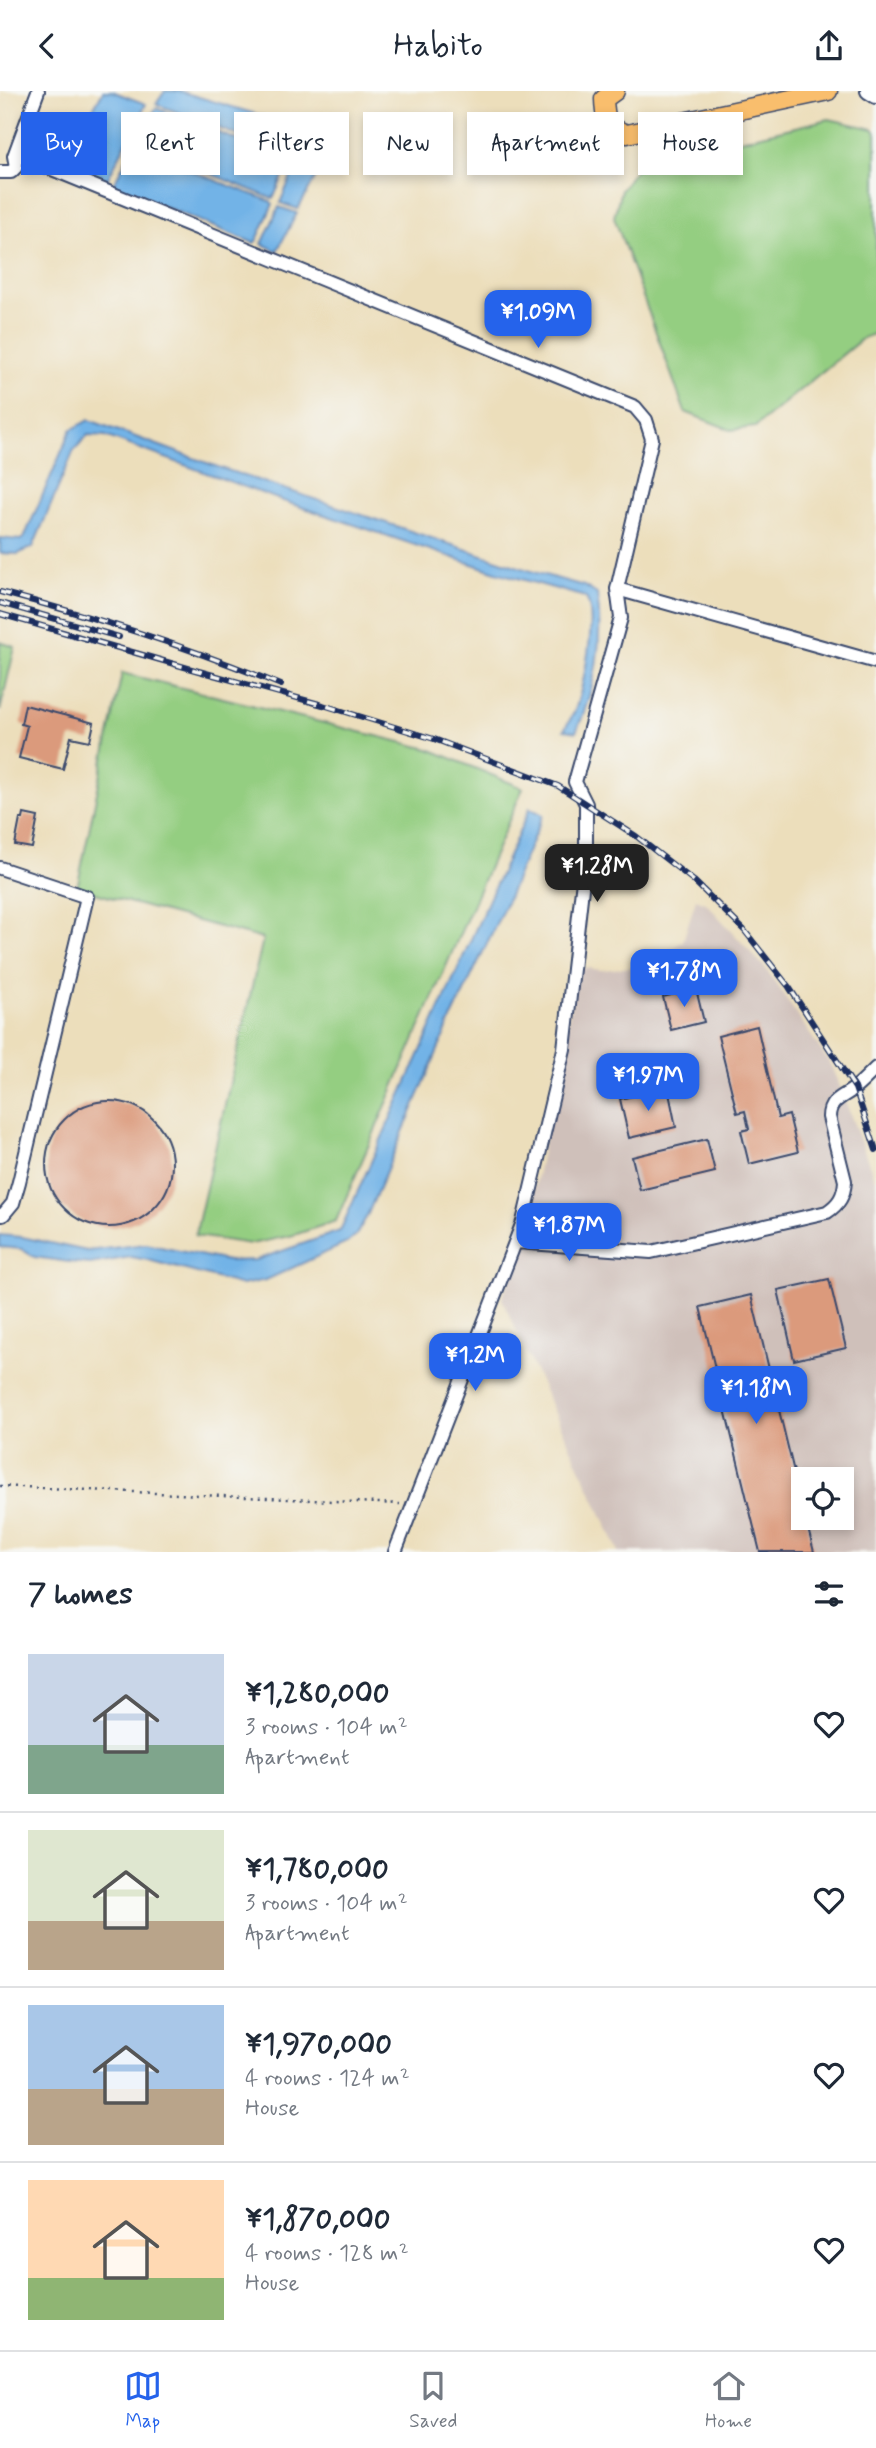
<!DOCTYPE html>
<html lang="en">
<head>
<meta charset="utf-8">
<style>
	body { margin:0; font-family:Mynerve,sans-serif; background:#f2f2f3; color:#1f2937; height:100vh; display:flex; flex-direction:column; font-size:26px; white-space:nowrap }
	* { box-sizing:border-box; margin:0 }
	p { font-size:23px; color:#747a83 }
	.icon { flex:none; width:38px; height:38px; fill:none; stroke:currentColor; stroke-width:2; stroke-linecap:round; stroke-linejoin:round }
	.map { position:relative; height:1461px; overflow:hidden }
	.panel { display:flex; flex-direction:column; background:#fff; flex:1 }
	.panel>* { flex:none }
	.top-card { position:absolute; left:21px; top:21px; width:835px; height:63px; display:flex; gap:14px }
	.tools { position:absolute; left:791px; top:1376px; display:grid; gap:14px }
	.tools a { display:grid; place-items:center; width:63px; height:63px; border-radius:0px; background:#fff; box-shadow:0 4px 10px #0003; font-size:35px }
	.price { position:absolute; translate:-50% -60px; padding:0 16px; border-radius:14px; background:#2563eb; color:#fff; font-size:23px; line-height:46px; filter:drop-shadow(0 2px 4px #0008) }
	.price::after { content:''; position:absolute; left:50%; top:42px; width:21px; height:16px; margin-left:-10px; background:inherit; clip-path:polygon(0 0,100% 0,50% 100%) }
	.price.active { background:#222; color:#fff }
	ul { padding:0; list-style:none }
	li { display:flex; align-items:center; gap:21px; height:175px; padding:0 28px }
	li+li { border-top:2px solid #e0e1e3 }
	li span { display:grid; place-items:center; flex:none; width:196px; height:140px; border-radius:0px; color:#555 }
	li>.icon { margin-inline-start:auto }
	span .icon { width:84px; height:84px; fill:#fffc; stroke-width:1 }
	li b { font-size:30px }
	h2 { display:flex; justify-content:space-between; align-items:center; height:84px; padding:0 28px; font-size:30px }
	.chip { padding:0 24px; border-radius:0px; background:#fff; box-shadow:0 4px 10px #0003; font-size:24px; line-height:63px }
	.chip.active { background:#2563eb; color:#fff }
	header { display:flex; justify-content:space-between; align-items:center; height:91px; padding:0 28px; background:#fff; font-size:32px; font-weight:600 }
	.tabs { display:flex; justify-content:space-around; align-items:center; height:98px; border-top:2px solid #e0e1e3; background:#fff; font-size:19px; color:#747a83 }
	.tabs a { display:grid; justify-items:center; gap:4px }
	.tabs .active { color:#2563eb }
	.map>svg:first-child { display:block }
	.industrial { fill:#cfc0ba; fill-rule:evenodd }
	.green { fill:#94ce81; stroke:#587e70; stroke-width:2 }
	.water { fill:#72b3e7; stroke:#4671a2; stroke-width:2 }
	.building { fill:#db9a7b }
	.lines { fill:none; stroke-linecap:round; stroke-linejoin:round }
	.minor-casing { stroke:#3a496c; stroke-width:16 }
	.tertiary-casing { stroke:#3a496c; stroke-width:18 }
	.primary-casing { stroke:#3a496c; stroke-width:21 }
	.path { stroke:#3a496c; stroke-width:2.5; stroke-dasharray:2 5; stroke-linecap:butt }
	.minor { stroke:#fff; stroke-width:12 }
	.tertiary { stroke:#fff; stroke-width:14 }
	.primary { stroke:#f9be6d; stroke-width:18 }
	.rail-casing { stroke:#1b2f5e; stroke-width:6 }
	.rail { stroke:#f6f6f2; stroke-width:3.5; stroke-dasharray:10; stroke-linecap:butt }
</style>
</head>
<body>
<header><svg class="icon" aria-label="back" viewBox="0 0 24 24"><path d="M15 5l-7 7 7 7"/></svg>Habito<svg class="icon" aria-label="share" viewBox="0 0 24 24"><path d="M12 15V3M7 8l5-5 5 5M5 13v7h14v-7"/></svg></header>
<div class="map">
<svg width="876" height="1461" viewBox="0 0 876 1461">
	<rect width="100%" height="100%" fill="#f6f6f2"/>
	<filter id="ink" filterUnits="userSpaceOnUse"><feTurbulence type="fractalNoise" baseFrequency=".0143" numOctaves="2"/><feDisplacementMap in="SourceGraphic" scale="14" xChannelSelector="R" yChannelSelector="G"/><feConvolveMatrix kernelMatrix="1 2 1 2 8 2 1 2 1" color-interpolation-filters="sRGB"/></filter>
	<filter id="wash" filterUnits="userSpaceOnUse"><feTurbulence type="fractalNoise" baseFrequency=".00686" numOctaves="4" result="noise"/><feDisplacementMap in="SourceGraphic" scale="28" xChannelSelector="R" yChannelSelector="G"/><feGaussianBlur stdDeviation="1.57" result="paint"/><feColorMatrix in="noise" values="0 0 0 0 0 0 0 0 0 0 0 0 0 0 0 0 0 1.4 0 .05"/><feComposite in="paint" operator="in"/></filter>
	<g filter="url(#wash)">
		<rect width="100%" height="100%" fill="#ecdebb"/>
		<!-- industrial -->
		<path class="industrial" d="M696 808 706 812 766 878 833 977 876 1092V1461H619L502 1208 526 1140 579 876 601 879 644 875 683 850ZM803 1388H842V1426H803Z"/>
		<!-- green -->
		<path class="green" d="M829 28 874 38 876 43V242L863 247 755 336 731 339 685 321 614 126 621 99 636 78 698 59Z
			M0 551 15 556 0 620Z
			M122 582 429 658 523 697 336 1130 294 1144 251 1153 195 1145 263 848 77 797Z"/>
		<!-- water -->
		<path class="water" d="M103 0H112L146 13 106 91 62 74Z
			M165 0H179L306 38 292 65 156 13Z
			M156 17 290 70 273 108 137 53Z
			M309 43 335 51 321 75 300 67Z
			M133 58 270 110 273 113 257 149 254 152 116 96 113 94 131 59Z
			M297 72 319 81 298 118 280 112Z
			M279 116 297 122 277 160 262 153Z
			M89 329 218 376 534 481 584 495 597 503C604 549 595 599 576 641L564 639C568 632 572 626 575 619 583 600 599 520 585 506L496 481 286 411 105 345 88 344 74 359 33 456 18 463 0 462V447L20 449 24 447 71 339Z
			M530 717 543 724 505 814 449 933 367 1125 356 1144 347 1152 266 1189 242 1194 148 1169 131 1166 90 1173 69 1171 34 1166 21 1158 0 1156V1144L22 1146 87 1160 146 1153 228 1170 256 1169 340 1140Z"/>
		<g id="blocks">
			<!-- building -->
			<path class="building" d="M25 614 94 632 90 650 71 646 63 678 19 667 27 635 21 633Z
				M24 723 38 726 32 757 15 754 20 728H23Z
				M696 898 704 931 671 939 663 906Z
				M757 935 778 1027 789 1024 798 1061 749 1073 741 1040 749 1038 745 1020 737 1022 718 945Z
				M668 997 676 1036 629 1047 620 1008Z
				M46 1073a63 63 0 1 1 126 0a63 63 0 1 1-126 0Z
				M707 1048 715 1081 640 1099 632 1066Z
				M829 1188 846 1257 794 1269 778 1199Z
				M751 1204 803 1418V1426H805L814 1461H760L700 1216Z"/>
		</g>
	</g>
	<g filter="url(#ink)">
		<use href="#blocks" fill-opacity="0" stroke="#3a496c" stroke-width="2"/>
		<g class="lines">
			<defs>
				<path id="minor" d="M14 65 25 67 635 316 646 329 652 348 617 498 876 571
					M0 81H11L16 76 14 65 38 0
					M0 777 87 806 19 1091 13 1112 3 1124H0
					M516 1151 651 1161 827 1121C839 1113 844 1105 845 1090L829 1026C829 1009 843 1006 855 997 862 991 869 984 876 977
					M395 1461 523 1131 564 958 586 762V713L575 691 621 527 617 498"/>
				<path id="tertiary" d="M868 0 876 5"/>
				<path id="primary" d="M615 0 604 8C605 28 606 36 627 43L828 0"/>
			</defs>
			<!-- minor casing -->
			<use href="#minor" class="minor-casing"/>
			<!-- tertiary casing -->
			<use href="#tertiary" class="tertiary-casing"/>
			<!-- primary casing -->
			<use href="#primary" class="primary-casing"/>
			<!-- path -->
			<path class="path" d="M0 1395 400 1413"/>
			<!-- minor -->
			<use href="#minor" class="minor"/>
			<!-- tertiary -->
			<use href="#tertiary" class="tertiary"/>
			<!-- primary -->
			<use href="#primary" class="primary"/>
			<defs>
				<path id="rail" d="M0 501C95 526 189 556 281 594
					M0 512 119 546
					M0 523 195 579 323 614 434 648 558 695 586 713 636 745 694 790 744 839 789 896 855 997 876 1059"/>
			</defs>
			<!-- rail casing -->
			<use href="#rail" class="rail-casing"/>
			<!-- rail -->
			<use href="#rail" class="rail"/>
		</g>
	</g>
</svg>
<div class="tools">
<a><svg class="icon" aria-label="locate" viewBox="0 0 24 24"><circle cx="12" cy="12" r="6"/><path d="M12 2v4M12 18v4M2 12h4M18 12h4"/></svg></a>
</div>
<b class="price" style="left:538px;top:259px">¥1.09M</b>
<b class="price active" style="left:597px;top:813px">¥1.28M</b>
<b class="price" style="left:684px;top:918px">¥1.78M</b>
<b class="price" style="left:648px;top:1022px">¥1.97M</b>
<b class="price" style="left:569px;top:1172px">¥1.87M</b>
<b class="price" style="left:475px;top:1302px">¥1.2M</b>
<b class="price" style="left:756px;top:1335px">¥1.18M</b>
<div class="top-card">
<a class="chip active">Buy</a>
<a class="chip">Rent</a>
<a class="chip">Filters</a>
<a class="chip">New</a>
<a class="chip">Apartment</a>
<a class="chip">House</a>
</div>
</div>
<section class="panel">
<h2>7 homes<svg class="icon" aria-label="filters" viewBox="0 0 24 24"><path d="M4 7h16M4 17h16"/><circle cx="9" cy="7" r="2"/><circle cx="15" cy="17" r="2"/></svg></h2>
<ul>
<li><span style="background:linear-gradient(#c9d6e8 65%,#7fa58c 0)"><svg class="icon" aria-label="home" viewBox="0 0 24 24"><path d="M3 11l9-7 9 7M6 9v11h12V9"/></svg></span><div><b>¥1,280,000</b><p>3 rooms · 104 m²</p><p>Apartment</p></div><svg class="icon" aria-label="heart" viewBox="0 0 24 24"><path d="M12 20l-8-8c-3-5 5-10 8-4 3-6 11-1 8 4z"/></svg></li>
<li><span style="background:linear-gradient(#dfe7d0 65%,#b9a48a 0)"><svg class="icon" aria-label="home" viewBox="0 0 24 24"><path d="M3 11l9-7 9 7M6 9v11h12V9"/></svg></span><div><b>¥1,780,000</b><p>3 rooms · 104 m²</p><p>Apartment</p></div><svg class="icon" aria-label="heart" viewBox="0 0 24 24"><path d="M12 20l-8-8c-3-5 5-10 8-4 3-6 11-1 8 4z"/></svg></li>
<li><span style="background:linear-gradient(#a9c7e8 60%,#b9a48a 0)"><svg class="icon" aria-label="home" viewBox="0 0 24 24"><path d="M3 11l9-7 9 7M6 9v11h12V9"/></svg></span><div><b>¥1,970,000</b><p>4 rooms · 124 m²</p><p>House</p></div><svg class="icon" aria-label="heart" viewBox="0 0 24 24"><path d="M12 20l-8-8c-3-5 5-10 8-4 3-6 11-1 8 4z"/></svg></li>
<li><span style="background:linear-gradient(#ffd9b3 70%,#8fb573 0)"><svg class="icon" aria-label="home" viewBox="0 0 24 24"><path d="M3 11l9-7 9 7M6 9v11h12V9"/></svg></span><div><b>¥1,870,000</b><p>4 rooms · 128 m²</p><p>House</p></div><svg class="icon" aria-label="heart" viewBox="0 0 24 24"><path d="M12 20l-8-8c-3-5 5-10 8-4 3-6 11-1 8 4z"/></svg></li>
</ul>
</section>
<nav class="tabs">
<a class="active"><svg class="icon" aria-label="map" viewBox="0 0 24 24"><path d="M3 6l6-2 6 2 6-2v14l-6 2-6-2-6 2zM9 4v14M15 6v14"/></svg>Map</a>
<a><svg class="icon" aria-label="saved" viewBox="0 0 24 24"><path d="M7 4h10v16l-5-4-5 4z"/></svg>Saved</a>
<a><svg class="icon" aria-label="home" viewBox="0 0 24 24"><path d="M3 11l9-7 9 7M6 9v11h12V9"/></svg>Home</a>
</nav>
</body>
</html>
